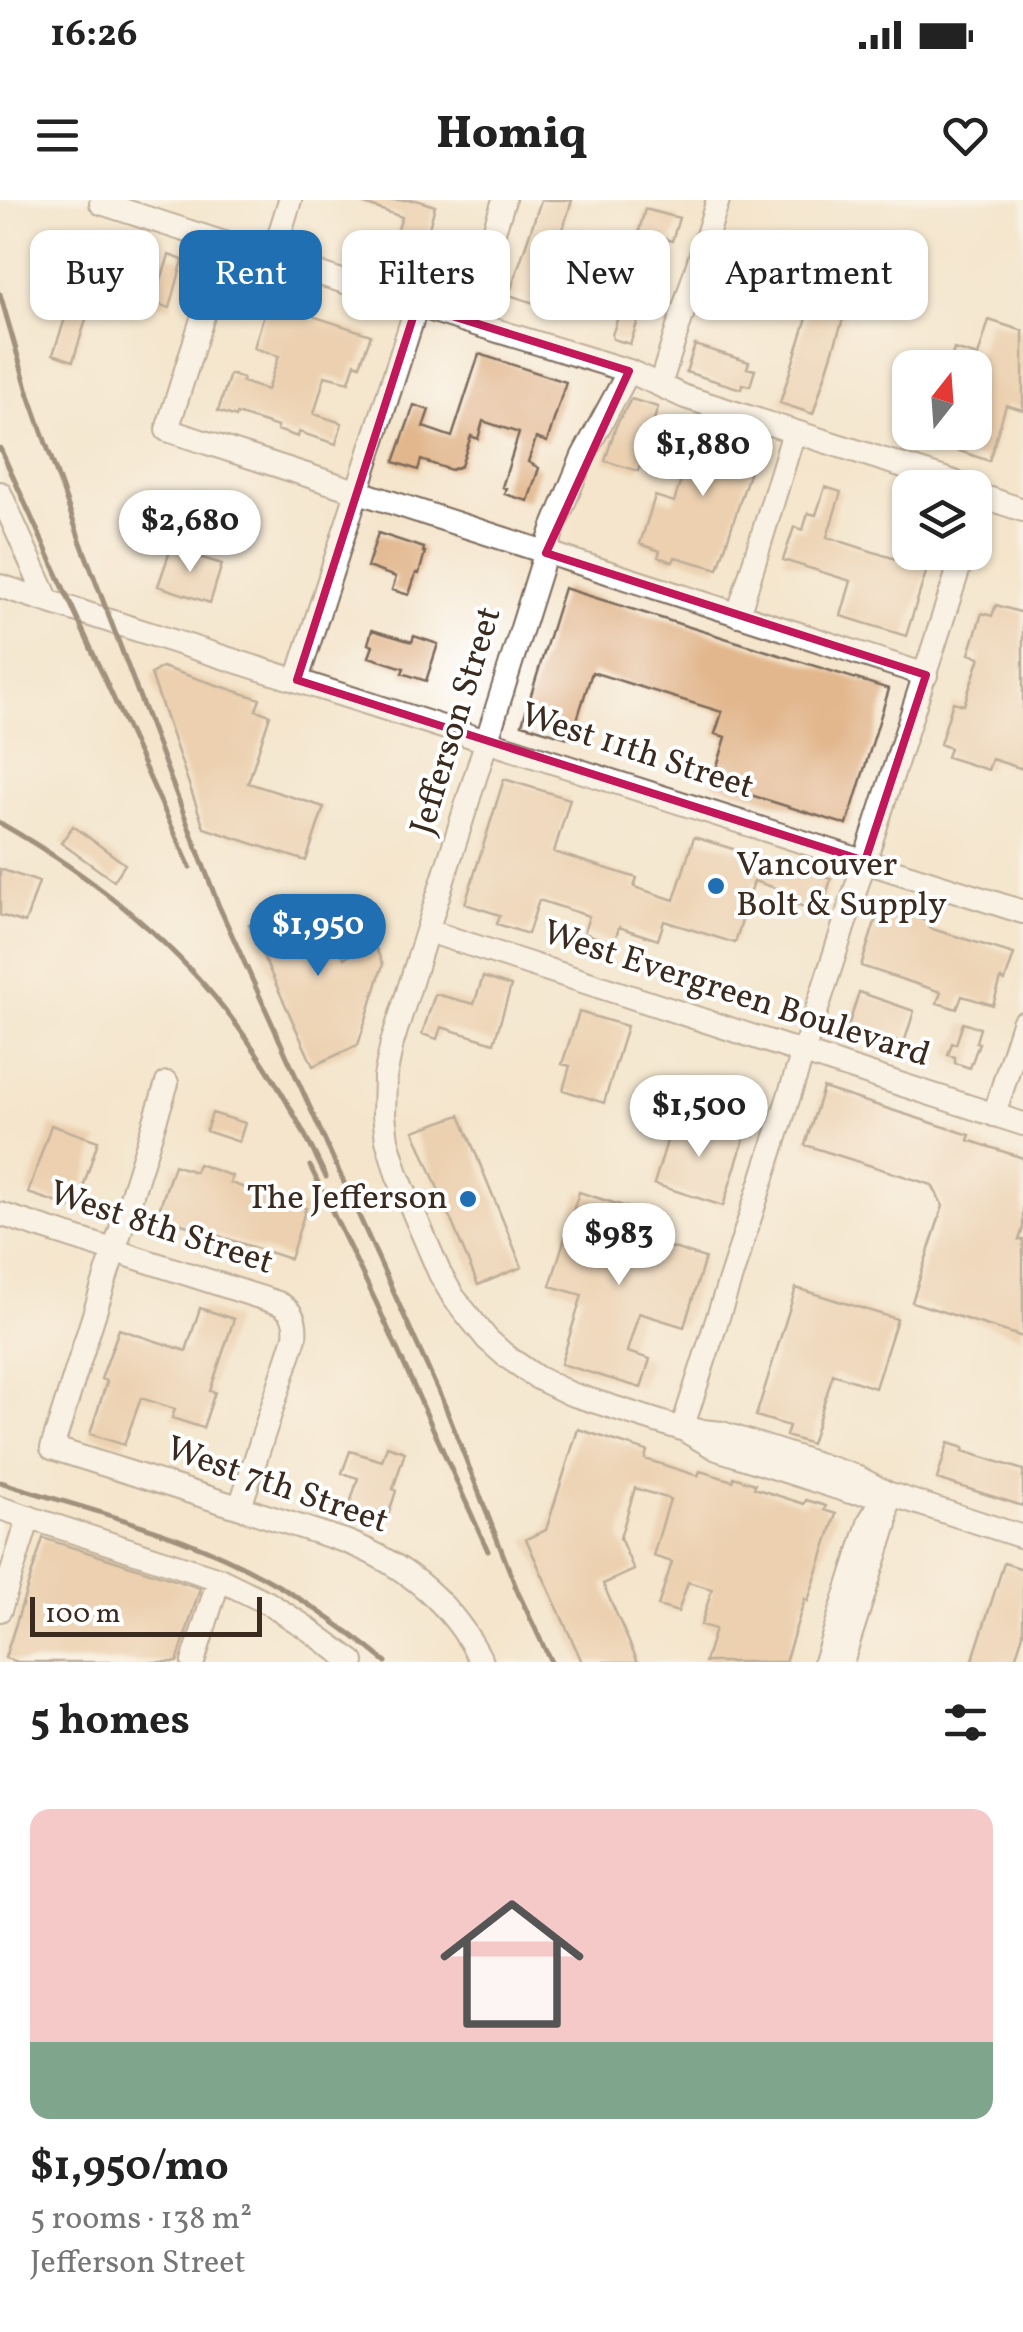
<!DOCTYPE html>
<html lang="en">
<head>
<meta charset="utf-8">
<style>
	body { margin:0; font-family:Vollkorn,serif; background:#f6f6f6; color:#222; height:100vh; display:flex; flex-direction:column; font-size:38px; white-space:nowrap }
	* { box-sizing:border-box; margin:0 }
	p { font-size:32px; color:#767676 }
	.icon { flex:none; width:55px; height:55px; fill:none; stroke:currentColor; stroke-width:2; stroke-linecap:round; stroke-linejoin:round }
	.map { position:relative; height:1462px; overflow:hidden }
	.details { display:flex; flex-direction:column; background:#fff; flex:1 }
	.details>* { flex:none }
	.top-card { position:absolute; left:30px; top:30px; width:965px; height:90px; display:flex; gap:20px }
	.needle { width:65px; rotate:17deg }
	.tools { position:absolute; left:892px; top:150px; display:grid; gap:20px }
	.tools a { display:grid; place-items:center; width:100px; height:100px; border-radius:20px; background:#fff; box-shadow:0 2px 8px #0004; font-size:50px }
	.scale { position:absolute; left:30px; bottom:25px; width:232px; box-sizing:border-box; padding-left:10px; border:5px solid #3b2a1e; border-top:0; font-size:28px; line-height:35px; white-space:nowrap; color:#3b2a1e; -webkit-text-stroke:8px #fff; paint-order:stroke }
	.price { position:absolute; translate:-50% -85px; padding:0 22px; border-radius:35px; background:#fff; color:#222; font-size:32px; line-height:65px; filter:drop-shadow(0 2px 5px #0008) }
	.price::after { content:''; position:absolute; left:50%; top:60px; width:30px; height:22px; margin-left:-15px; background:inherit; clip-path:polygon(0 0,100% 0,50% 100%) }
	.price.selected { background:#1f6fb2; color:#fff }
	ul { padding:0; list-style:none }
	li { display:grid; align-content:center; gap:20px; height:530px; padding:0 30px }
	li+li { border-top:2px solid #e0e0e0 }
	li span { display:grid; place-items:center; height:310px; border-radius:20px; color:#555 }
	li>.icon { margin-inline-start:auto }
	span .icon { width:180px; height:180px; fill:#fffc; stroke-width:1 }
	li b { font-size:42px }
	h2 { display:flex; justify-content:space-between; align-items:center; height:120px; padding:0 30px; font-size:42px }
	.tag { padding:0 35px; border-radius:20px; background:#fff; box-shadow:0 2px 8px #0004; font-size:35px; line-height:90px }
	.tag.selected { background:#1f6fb2; color:#fff }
	.status { display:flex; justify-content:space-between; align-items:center; height:70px; padding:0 50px; background:#fff; direction:ltr }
	.status svg { height:28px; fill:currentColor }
	header { display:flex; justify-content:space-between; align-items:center; height:130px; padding:0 30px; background:#fff; font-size:45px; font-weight:800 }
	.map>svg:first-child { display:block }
	.building { fill:#e2b78e }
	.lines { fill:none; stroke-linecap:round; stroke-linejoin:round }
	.minor-casing { stroke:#7c6b5b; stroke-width:26 }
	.minor { stroke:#fff; stroke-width:22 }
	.rail { stroke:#3b2a1e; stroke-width:5 }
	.marked { fill:none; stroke:#c2185b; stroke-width:8; stroke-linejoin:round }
	.poi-dot { fill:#1f6fb2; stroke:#fff; stroke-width:4 }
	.labels { text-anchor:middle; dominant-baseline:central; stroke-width:8; stroke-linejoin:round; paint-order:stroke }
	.street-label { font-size:35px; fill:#3b2a1e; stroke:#fff }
	.poi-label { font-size:35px; fill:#3b2a1e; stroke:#fff; text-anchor:start }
</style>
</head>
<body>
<div class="status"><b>16:26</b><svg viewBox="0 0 49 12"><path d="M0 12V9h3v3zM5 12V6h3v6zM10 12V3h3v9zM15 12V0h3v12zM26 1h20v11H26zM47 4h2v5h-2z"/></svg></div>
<header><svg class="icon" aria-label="menu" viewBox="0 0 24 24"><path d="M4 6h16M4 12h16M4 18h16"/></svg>Homiq<svg class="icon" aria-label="heart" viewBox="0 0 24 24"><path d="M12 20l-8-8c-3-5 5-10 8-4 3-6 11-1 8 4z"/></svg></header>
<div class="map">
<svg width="1023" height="1462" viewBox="0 0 1023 1462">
	<rect width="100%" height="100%" fill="#fff"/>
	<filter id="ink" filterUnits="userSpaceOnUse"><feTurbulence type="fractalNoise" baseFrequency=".01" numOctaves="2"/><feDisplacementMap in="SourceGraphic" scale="20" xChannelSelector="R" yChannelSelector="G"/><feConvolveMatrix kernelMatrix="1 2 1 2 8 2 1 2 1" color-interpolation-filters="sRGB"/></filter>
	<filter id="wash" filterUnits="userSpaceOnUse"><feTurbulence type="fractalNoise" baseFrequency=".0048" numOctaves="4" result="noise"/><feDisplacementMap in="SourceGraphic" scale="40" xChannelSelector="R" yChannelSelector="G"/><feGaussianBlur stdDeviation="2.25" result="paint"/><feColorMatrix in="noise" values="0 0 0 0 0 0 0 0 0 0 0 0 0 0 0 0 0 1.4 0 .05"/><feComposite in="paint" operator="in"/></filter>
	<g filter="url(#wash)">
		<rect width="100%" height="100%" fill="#f4e5cc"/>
		<g id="blocks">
			<!-- building -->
			<path class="building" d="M359 0H416L435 6 422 53 415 51 410 64 392 58 399 36 396 35 402 17 359 2Z
				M541 0H572L561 35 556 33 547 61 589 74 578 111 575 110 574 114 557 109 556 104 536 98 534 103 509 95Z
				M645 9 679 18 672 41 639 31Z
				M827 54 860 65 813 214 780 203Z
				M169 55 183 60 170 108 154 103Z
				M270 94 306 105 303 113 371 135 360 165 355 163 349 182 325 176 314 214 342 223 336 244 299 232 298 237 277 230 278 227 237 214 236 217 218 211 230 174 243 178 242 182 267 190 279 156 254 148Z
				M625 96 644 103 630 144 613 139 612 135Z
				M71 101 90 107 73 161 53 154Z
				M989 120 1023 131V210L1006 205 989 261 915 236V232H975V168H948L954 149 978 156Z
				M695 145 749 162 747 168 755 170 750 186 742 184 741 189 686 172Z
				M479 154 566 182 547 242 536 238 528 262 539 268 528 301 504 294 506 288 502 287 519 233 483 221 478 239 471 236 461 266 451 270 421 260 418 270 394 262 414 205 429 210 423 227 452 237Z
				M631 199 658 207 638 271 605 261 616 226Z
				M700 221 760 240 718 369 675 357 673 362 658 357 660 351 640 344 655 296 674 302Z
				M825 287 841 292 827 337 927 369 906 436 841 416 851 381 783 360 794 327 803 330 808 313 816 315Z
				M378 333 424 348 423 352H425L419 374 416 373 409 395 392 390 396 377 367 367Z
				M171 348 222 364 210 403 158 386Z
				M564 388 889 489 847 625 712 583 726 537 715 534 722 512 592 472 571 539 522 524Z
				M996 405 1023 413V569L992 559 988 570 947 557 950 548 940 544 953 502 964 505 980 457 969 454 982 413 992 416Z
				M372 430 412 442 414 436 438 444 426 481 402 473 404 468 369 457 373 446 368 444Z
				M162 467 260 499 256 510 270 515 248 583 324 607 306 661 204 628 151 474Z
				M504 579 570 599 554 652 637 678 634 687 674 700 694 637 831 679 821 712 782 700 785 691 754 681 735 743 664 721 658 740 619 727 614 743 584 733 589 716 539 700 528 734 497 724 500 715 465 704Z
				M73 626 125 664 114 681 61 643Z
				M0 669 39 682 25 723 0 715Z
				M298 703 324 712 344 758 374 745 383 764 358 845 313 866 249 725Z
				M880 706 931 722 929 728 1014 754 1005 781 1001 779 993 805 962 796 957 809 937 803 941 792 861 766Z
				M483 777 511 786 494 843 441 827 437 839 422 834 435 794 474 804Z
				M859 792 914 811 904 843 848 827Z
				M579 812 627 826 604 903 563 890 570 866 562 864Z
				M963 823 980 828 976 842 979 843 970 868 955 863V857L948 855 952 843 956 844Z
				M823 888 970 935 968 940 1023 958V1028L1019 1040H1023V1137L912 1102 943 1006 932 985 805 945Z
				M212 913 245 923 239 942 206 931Z
				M460 915 522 1067 478 1085 414 931Z
				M675 915 745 936 723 1006 654 984Z
				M51 925 98 941 76 1009 28 993Z
				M198 964 232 976 230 983 306 1008 290 1059 157 1016 174 965 195 972Z
				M579 992 636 1010 629 1034 705 1058 684 1127 639 1113 627 1152 650 1159 641 1188 561 1164 582 1095 550 1086Z
				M796 1088 897 1119 875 1188 833 1174 811 1244 786 1236 789 1226 756 1216Z
				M200 1108 234 1119 210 1191 215 1192 203 1228 172 1218 175 1209 141 1198 124 1245 90 1234 107 1181 101 1179 119 1129 186 1151Z
				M578 1229 647 1251 645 1259 698 1276 700 1271 733 1281 734 1277 755 1284 754 1288 804 1304 806 1300 826 1306 824 1310 836 1314 808 1401 805 1399 785 1462H705L715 1429 701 1425 712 1389 688 1382 678 1412 658 1406 672 1362 653 1356 670 1299 635 1288 620 1338 634 1370 603 1384 638 1462H582L526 1339 546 1330Z
				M948 1243 964 1248 963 1251 1023 1270V1306L937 1279Z
				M387 1246 405 1252 393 1289 396 1291 387 1319 349 1307 358 1278 342 1273 350 1251 382 1261Z
				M43 1338 200 1388 177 1462H18L5 1458Z
				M1004 1363 1023 1369V1434L1014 1462H972Z"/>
		</g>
	</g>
	<g filter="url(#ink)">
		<use href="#blocks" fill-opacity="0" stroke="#7c6b5b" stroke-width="2.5"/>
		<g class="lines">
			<defs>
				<path id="minor" d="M101 3 465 121 629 171 685 197 954 282 964 288
					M226 43 167 230 926 475
					M272 58 290 0
					M465 121 504 0
					M629 171 583 256 553 329 392 843 385 877 384 915 387 940 397 974 440 1074 454 1098 487 1139 506 1156 538 1178 571 1194 682 1229 722 1233 855 1276 887 1293 1023 1337
					M660 185 718 0
					M0 293 48 401
					M975 294 1023 310
					M0 386 1023 712
					M738 415 794 232
					M297 480 417 105
					M428 731 1023 924
					M167 883 52 1248 345 1341C405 1364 453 1404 482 1462
					M994 915 1023 823
					M0 1014 278 1103C292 1110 297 1121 295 1137L240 1307
					M682 1229 964 352
					M689 1233 717 1249 850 1292 881 1293
					M0 1308 219 1379 268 1403 304 1426 353 1462
					M0 1410 29 1317
					M193 1462 219 1379
					M825 1462 870 1320 887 1293
					M842 1462 886 1324 887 1296"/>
			</defs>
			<!-- minor casing -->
			<use href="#minor" class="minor-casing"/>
			<!-- minor -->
			<use href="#minor" class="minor"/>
			<!-- rail -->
			<path class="rail" d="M0 94 29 195 80 340 218 704 445 1206 519 1395
				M0 248 190 667
				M0 623C95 677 183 748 246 838 277 881 303 929 326 977
				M310 966 376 1102 488 1351
				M0 1282C82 1308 169 1329 246 1368 297 1394 342 1426 386 1462
				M515 1386 551 1462"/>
		</g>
	</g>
	<!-- marked area -->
	<path d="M0 0H1023V1462H0ZM417 105 629 171 546 353 926 475 865 661 297 480Z" fill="#f4e5cc" fill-opacity=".55" fill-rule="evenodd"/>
	<path class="marked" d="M417 105 629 171 546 353 926 475 865 661 297 480Z"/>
	<!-- markers -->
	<g class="poi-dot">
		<circle cx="716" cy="686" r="10"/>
		<circle cx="468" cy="999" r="10"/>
	</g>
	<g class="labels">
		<!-- street labels -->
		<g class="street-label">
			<text transform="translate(457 521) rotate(-73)">Jefferson Street</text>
			<text transform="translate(637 552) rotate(18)">West 11th Street</text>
			<text transform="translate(736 795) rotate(18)">West Evergreen Boulevard</text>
			<text transform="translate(161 1029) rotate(18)">West 8th Street</text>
			<text transform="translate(277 1286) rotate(19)">West 7th Street</text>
		</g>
		<!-- poi labels -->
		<g class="poi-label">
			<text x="736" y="666">Vancouver<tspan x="736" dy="40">Bolt &amp; Supply</tspan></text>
			<text x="448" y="999" text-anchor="end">The Jefferson</text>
		</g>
	</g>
</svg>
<div class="tools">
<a><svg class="needle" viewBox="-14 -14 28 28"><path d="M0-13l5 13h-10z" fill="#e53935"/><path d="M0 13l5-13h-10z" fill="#767676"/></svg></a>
<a><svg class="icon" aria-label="layers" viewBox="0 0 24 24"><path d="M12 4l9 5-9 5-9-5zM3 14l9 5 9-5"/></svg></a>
</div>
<div class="scale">100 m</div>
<b class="price" style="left:703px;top:299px">$1,880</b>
<b class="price" style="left:190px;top:375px">$2,680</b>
<b class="price selected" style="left:318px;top:779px">$1,950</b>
<b class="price" style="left:699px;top:960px">$1,500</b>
<b class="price" style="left:619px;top:1088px">$983</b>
<div class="top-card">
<a class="tag">Buy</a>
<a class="tag selected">Rent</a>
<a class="tag">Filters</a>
<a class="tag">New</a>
<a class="tag">Apartment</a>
</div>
</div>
<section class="details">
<h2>5 homes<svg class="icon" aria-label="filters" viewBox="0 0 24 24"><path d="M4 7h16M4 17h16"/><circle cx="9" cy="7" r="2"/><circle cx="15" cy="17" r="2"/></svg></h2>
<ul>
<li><span style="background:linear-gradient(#f6c9c9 75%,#7fa58c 0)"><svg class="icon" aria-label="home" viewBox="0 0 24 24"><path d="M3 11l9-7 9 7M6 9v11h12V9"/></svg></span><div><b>$1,950/mo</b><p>5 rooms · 138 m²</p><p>Jefferson Street</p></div></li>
</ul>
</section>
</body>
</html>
